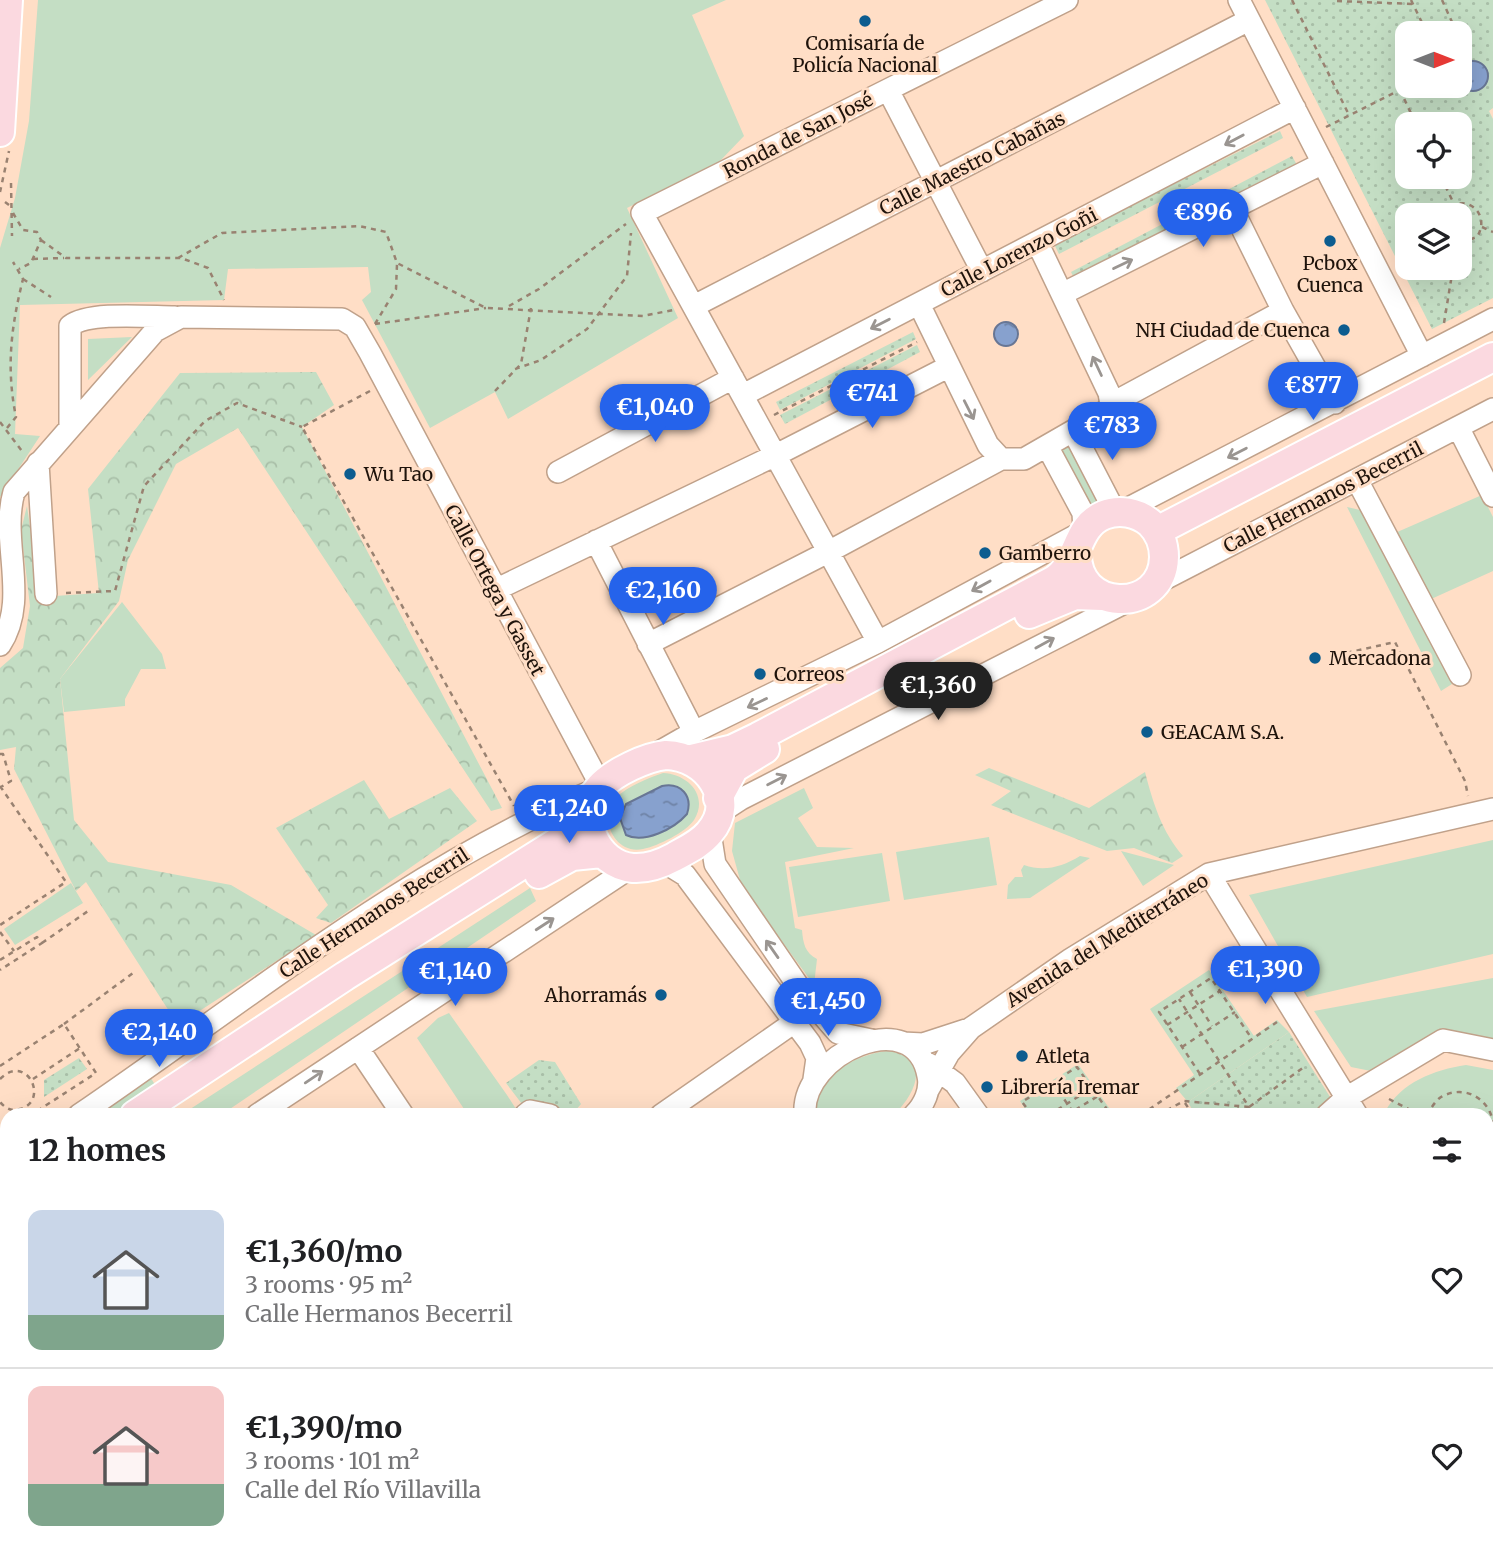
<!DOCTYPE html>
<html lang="en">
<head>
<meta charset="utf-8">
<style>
	body { margin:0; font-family:Merriweather,serif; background:#f6f6f6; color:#202124; height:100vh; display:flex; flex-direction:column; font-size:26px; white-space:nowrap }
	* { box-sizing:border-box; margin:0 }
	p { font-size:23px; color:#757577 }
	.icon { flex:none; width:38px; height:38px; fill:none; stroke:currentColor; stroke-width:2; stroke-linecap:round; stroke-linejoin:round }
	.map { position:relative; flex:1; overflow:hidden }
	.side { position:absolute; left:0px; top:1108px; width:1494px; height:450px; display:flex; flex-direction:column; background:#fff; border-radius:21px 21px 0 0; box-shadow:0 7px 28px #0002 }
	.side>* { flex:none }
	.needle { width:46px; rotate:90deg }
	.fabs { position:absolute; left:1395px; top:21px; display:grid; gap:14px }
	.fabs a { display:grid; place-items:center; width:77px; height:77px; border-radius:14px; background:#fff; box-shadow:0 7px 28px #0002; font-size:35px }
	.price { position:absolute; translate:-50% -60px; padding:0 16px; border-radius:24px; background:#2563eb; color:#fff; font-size:23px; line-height:46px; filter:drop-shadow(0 2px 4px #0008) }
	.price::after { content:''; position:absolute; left:50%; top:42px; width:21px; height:16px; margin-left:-10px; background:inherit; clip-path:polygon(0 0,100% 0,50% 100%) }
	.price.current { background:#222; color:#fff }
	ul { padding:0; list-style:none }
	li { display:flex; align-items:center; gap:21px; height:175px; padding:0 28px }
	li+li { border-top:2px solid #e0e0e0 }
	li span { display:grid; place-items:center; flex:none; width:196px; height:140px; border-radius:14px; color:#555 }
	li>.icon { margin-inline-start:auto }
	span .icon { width:84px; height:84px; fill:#fffc; stroke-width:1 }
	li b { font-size:30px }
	h2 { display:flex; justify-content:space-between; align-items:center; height:84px; padding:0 28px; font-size:30px }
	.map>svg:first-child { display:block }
	.green { fill:#c4dec4 }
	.forest { fill:url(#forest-crowns) }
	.park { fill:url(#park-dots); fill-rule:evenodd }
	.water { fill:url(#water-ripples); stroke:#687694; stroke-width:2 }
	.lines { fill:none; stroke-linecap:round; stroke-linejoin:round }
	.minor-casing { stroke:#c0a18a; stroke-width:24 }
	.major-casing { stroke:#fff; stroke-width:32 }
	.path { stroke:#998271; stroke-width:2.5; stroke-dasharray:5 5; stroke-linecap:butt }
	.minor { stroke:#fff; stroke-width:21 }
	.major { stroke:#fbd9e0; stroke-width:28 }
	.oneway { stroke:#9a9591 }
	.poi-dot { fill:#0c5c8f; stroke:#ffdec6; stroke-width:2.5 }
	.labels { text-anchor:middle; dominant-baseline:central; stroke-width:6; stroke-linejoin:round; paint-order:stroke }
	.poi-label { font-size:19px; fill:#1f130b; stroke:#ffdec6; text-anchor:start }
	.street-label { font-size:19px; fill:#1f130b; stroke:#ffdec6 }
</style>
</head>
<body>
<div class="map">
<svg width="1493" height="1557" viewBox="0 0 1493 1557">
	<defs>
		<pattern id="forest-crowns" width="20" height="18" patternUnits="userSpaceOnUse" patternTransform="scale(1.75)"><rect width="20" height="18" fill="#c4dec4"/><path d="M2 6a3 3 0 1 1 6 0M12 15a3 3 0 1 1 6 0" fill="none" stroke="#a8bea7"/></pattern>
		<pattern id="park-dots" width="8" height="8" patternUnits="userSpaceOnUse" patternTransform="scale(1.75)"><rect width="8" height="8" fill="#c4dec4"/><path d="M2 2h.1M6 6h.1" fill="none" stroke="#a8bea7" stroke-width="1.8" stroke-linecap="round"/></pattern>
		<pattern id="water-ripples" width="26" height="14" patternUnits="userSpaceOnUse" patternTransform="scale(1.75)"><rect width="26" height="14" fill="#87a1ce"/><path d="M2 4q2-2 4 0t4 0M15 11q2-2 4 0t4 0" fill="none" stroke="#6e82a5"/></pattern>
	</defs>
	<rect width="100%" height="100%" fill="#ffdec6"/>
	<!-- green -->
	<path class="green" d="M38 0H726L692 15 744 136 719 162 627 208 678 318 508 419 495 392 430 428 362 300 371 292 368 267 228 269 224 300 20 305 15 434 40 436 0 497V248L15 198 29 121Z
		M132 337 88 380V339Z
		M1064 442 1076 451 1104 503 1093 513 1059 452Z
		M1482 495 1493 517V571L1429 600 1395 533Z
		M1347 507 1369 512 1452 684 1441 691Z
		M122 602 162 654 166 669H141L125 699V706L64 712 60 679Z
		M663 773C688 774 709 796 694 820 686 832 658 846 643 849 614 855 598 818 616 798 627 786 649 778 663 773Z
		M804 788 813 808 798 818 817 847 854 848 785 862 795 928 802 930C803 943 805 953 817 959L814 985 742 887 732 851 735 823Z
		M989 837 997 885 904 900 896 852Z
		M1493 840V954L1307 997 1249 895Z
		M1121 851 1174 865 1143 886Z
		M882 853 890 901 798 917 789 867Z
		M1080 856 1090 858 1030 898 1007 899 1008 885 1015 877H1023L1021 870 1024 865C1044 872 1062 867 1080 856Z
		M71 883 83 903 15 945 4 929Z
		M530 888 536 901 221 1115H181Z
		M1209 970 1254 1036 1230 1052 1277 1020 1289 1032 1188 1102 1176 1088 1194 1075 1150 1009Z
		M1493 978V1039L1453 1032 1376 1072 1351 1067 1314 1011Z
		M449 1013 507 1095 516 1109 505 1115H468L417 1038 438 1018Z
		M887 1051C932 1057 917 1092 894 1115H814C818 1076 850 1056 887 1051Z
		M1078 1064 1114 1115H1029L1020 1101Z
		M1466 1065 1493 1070V1170L1488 1173V1115H1386L1385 1112C1401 1082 1434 1070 1466 1065Z
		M149 1075 157 1088 119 1115H89Z
		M7 1528V1550L51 1551 41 1557H0V1532Z
		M308 1550H387V1551L378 1557H298Z
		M666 1551 668 1557H516L512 1551Z
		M789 1551V1550L886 1551 876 1557H780Z"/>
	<!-- forest -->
	<path class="forest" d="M316 372 334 405 302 427 502 808 491 811 238 428 176 464 128 560 119 601 60 679 74 820 108 862 231 885 316 935 178 1025 86 882 76 891 14 769 16 747 0 750V668L23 648 30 606 21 530 27 506 40 597 99 593 88 489 180 373Z
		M989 768 1089 808 1145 772C1153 803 1162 832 1183 856L1172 863 1134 848 1107 851 991 805 1011 791 975 775Z
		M364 780 389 819 450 788 477 821 331 923 316 918 328 905 276 828Z"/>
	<!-- park -->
	<path class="park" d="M1265 0H1493V108L1489 111 1493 119V298L1432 329ZM1407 33H1460V86H1407ZM1407 124H1460V177H1407ZM1407 215H1460V268H1407Z
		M1280 131 1283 138 1059 254 1054 244Z
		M1292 156 1297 165 1075 280 1071 272Z
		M913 332 916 339 780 410 776 402Z
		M917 345 920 352 785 424 780 415Z
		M1289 1032 1332 1100 1314 1115H1195L1188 1102Z
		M79 1058 87 1069 44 1097V1080Z
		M539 1060 555 1062 581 1104 575 1111 522 1104 506 1083Z"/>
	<!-- water -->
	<path class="water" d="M1458 76a15 15 0 1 1 30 0a15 15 0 1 1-30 0Z
		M994 334a12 12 0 1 1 24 0a12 12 0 1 1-24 0Z
		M662 786C681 782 693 796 687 814 674 829 644 844 626 835L620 818 626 804Z"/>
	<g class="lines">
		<defs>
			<path id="minor" d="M1239 0 1422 356
				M888 90 982 271
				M1233 210 1283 311 1335 403
				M1062 294 1323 163
				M919 304 988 445 1001 459H1024L1104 413 1111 404 1109 393 1038 244
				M694 306 1249 20
				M743 395 1295 108
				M1111 404 1283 311
				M70 427V326C89 311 150 317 175 317
				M1458 427 1493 496
				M1073 431 1115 512
				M38 463 46 594
				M558 472 733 378
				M1357 480 1460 675
				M1121 512 1493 319
				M596 541 694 732
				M1153 585 1493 409
				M495 590 776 455 948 367
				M878 642 642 213 1067 0
				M648 644 830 551 1001 459
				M0 645C30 600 0 541 14 492L155 331 181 317 342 319 355 327 370 353 601 786
				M652 756 694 732 878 642 1084 531 1083 513 1047 446
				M718 814 741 799 1132 599
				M710 832 715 864 801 990 838 1033 871 1040
				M664 862 685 875 810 1043 817 1058 814 1079
				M1209 874 1357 1115
				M903 1043 923 1044 966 1030
				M358 1048 403 1115
				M929 1064 955 1083 978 1115
				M928 1090 949 1053 971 1028 1071 959 1209 874 1493 809
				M79 1115C248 1000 409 867 599 788
				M257 1115 630 868
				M525 1115 530 1111 550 1115
				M661 1115 796 1021
				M805 1115C800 1054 915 1002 928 1076 931 1090 924 1105 914 1115
				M1327 1115 1346 1098 1443 1040 1493 1050
				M0 1168 7 1163
				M1488 1192 1493 1189
				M0 1285 7 1281
				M1488 1305 1493 1313
				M0 1383 7 1394
				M0 1468 7 1463
				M1488 1468 1493 1464
				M1488 1503 1493 1499
				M112 1550 117 1557
				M492 1550 496 1557
				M688 1550 692 1557
				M1066 1550 1070 1557
				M1264 1550 1268 1557
				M145 1557 155 1550
				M196 1557 206 1550
				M458 1557 467 1550
				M744 1557 754 1550
				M912 1557 922 1550
				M1350 1557 1361 1550
				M1403 1557 1413 1550"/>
			<path id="major" d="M0 132 8 0
				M1157 531 1493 357
				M1029 614 1075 595 1102 596
				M666 755C707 756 738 800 709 833 700 844 686 850 674 857 661 864 648 869 633 868 596 865 574 816 600 787 614 772 646 757 666 755Z
				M691 759 733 749 758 737 1053 581C1080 565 1074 527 1104 515 1119 509 1137 512 1150 523 1159 532 1164 544 1164 557 1163 615 1074 613 1077 551
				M718 798 734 768 765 749
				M539 874 572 856 602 853
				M135 1115 345 976 561 840 588 818
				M0 1204 7 1199
				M0 1227 7 1223"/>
		</defs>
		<!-- minor casing -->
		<use href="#minor" class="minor-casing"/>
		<!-- major casing -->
		<use href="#major" class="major-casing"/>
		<!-- path -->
		<path class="path" d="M1292 0 1349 115
			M1411 0 1427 33
			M1442 0 1457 33
			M1337 1 1413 4
			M1460 38 1468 57 1460 61
			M1400 90 1416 124
			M1326 127 1408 86
			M1441 177 1454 204
			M11 183 12 236
			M0 192 9 151
			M5 202 13 208
			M13 213 23 230 37 232 41 240 31 263 19 269
			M1444 215C1460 189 1493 211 1477 237L1460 243
			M1482 227 1493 232
			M41 240 66 258H181L208 268 224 300
			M178 258 222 233 359 226 386 232 397 263 486 308 643 316 673 310
			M33 259 64 258
			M23 279 51 297
			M509 306 539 289 626 224
			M1444 323 1453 268
			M375 324 486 308
			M375 324 396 289 397 264
			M515 369 541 360 587 329 627 276 631 233
			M370 391 302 427 514 806
			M495 391 521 364 531 308
			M774 415 917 342
			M0 422 22 451
			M7 428 16 417C6 368 11 327 23 279L13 262
			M66 593 115 591 144 486 205 421 237 403 302 427
			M1337 655 1395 642 1465 781 1468 796
			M0 754H3L11 781 1 787
			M0 786 66 882 0 925
			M0 932 14 951
			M42 943 91 909
			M0 960 37 937 42 943 0 970
			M1190 992 1212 1026
			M64 1024 133 973
			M1167 1025 1220 991
			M1182 1047 1235 1012
			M0 1066 64 1024 96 1073 31 1115
			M1200 1074 1159 1012 1211 978 1252 1039
			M0 1079C27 1052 50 1101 20 1109 12 1112 5 1108 0 1102
			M33 1079 80 1048
			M1053 1083 1075 1115
			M1389 1099 1420 1115
			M1185 1103 1193 1115
			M941 1111 951 1115
			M1032 1115 1022 1102 1077 1067 1111 1115
			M1049 1115 1092 1088
			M1067 1115 1098 1096
			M1141 1115 1277 1022
			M1158 1115 1184 1101 1249 1107 1179 999
			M1227 1115 1239 1108
			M1254 1115 1249 1107 1304 1067
			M1426 1115C1431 1109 1435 1101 1441 1097 1464 1084 1489 1098 1493 1122
			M0 1135 7 1130
			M1488 1150 1493 1141
			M832 1557 840 1550"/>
		<!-- minor -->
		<use href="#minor" class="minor"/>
		<!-- major -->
		<use href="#major" class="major"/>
	</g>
	<!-- one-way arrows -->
	<defs><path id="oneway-shaft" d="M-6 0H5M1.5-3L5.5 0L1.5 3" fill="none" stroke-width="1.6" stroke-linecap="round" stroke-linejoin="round" transform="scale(1.75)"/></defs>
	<g class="oneway">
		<use href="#oneway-shaft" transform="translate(1234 140) rotate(152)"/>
		<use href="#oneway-shaft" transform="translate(1123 264) rotate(-26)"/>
		<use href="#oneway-shaft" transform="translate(880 324) rotate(153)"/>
		<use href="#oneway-shaft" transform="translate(1097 366) rotate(-115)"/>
		<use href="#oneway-shaft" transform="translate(969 410) rotate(63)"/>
		<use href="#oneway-shaft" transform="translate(1237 453) rotate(153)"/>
		<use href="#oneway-shaft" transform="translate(981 586) rotate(151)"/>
		<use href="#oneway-shaft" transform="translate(1045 643) rotate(-29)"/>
		<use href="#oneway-shaft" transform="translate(757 703) rotate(155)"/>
		<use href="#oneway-shaft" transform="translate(777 780) rotate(-27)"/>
		<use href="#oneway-shaft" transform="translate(545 924) rotate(-33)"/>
		<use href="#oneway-shaft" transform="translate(772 949) rotate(-125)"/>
		<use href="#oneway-shaft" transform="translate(314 1077) rotate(-34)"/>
	</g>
	<!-- markers -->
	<g class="poi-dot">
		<circle cx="865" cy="21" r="7"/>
		<circle cx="1330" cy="241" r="7"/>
		<circle cx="1344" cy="330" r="7"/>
		<circle cx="350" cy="474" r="7"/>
		<circle cx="985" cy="553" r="7"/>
		<circle cx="1315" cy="658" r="7"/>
		<circle cx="760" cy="674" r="7"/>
		<circle cx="1147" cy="732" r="7"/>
		<circle cx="661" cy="995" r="7"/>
		<circle cx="1022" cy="1056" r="7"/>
		<circle cx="987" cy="1087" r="7"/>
	</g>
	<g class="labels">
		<!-- poi labels -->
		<g class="poi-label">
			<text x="865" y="43" text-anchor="middle">Comisaría de<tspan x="865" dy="22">Policía Nacional</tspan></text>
			<text x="1330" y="263" text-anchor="middle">Pcbox<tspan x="1330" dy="22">Cuenca</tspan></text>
			<text x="1330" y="330" text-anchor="end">NH Ciudad de Cuenca</text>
			<text x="364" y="474">Wu Tao</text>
			<text x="999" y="553">Gamberro</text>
			<text x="1329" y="658">Mercadona</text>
			<text x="774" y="674">Correos</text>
			<text x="1161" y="732">GEACAM S.A.</text>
			<text x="647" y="995" text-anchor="end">Ahorramás</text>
			<text x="1036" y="1056">Atleta</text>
			<text x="1001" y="1087">Librería Iremar</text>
		</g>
		<!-- street labels -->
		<g class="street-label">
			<text transform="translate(798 135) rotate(-27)">Ronda de San José</text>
			<text transform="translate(972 163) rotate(-27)">Calle Maestro Cabañas</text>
			<text transform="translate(1019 252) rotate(-27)">Calle Lorenzo Goñi</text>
			<text transform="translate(1323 497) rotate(-27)">Calle Hermanos Becerril</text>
			<text transform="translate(495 590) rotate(62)">Calle Ortega y Gasset</text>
			<text transform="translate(374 913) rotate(-33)">Calle Hermanos Becerril</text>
			<text transform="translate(1107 940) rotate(-32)">Avenida del Mediterráneo</text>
		</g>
	</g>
</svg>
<div class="fabs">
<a><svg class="needle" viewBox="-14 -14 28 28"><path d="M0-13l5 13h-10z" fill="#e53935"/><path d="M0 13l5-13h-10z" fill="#757577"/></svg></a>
<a><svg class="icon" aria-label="locate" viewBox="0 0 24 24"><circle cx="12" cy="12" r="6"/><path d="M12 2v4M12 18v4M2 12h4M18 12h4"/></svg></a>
<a><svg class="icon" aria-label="layers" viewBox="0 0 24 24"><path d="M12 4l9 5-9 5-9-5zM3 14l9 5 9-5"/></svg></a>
</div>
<b class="price" style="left:1203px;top:249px">€896</b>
<b class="price" style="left:1313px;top:422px">€877</b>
<b class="price" style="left:872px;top:430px">€741</b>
<b class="price" style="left:655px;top:444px">€1,040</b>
<b class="price" style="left:1112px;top:462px">€783</b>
<b class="price" style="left:663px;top:627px">€2,160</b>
<b class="price current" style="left:938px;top:722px">€1,360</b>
<b class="price" style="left:569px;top:845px">€1,240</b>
<b class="price" style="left:1265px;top:1006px">€1,390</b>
<b class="price" style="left:455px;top:1008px">€1,140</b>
<b class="price" style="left:828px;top:1038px">€1,450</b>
<b class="price" style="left:159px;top:1069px">€2,140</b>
<section class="side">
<h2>12 homes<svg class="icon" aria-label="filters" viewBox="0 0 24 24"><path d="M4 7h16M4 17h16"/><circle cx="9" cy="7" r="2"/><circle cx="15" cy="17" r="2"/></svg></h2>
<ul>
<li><span style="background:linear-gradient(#c9d6e8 75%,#7fa58c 0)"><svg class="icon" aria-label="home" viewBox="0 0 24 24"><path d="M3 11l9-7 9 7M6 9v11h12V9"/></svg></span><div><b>€1,360/mo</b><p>3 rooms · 95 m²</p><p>Calle Hermanos Becerril</p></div><svg class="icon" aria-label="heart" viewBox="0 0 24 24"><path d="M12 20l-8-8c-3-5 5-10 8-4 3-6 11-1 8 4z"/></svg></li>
<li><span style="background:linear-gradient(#f6c9c9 70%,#7fa58c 0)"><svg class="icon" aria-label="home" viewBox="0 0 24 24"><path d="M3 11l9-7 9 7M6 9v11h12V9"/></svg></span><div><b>€1,390/mo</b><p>3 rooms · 101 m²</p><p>Calle del Río Villavilla</p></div><svg class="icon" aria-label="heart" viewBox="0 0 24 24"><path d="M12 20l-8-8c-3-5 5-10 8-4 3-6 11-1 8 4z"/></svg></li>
</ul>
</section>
</div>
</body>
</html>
